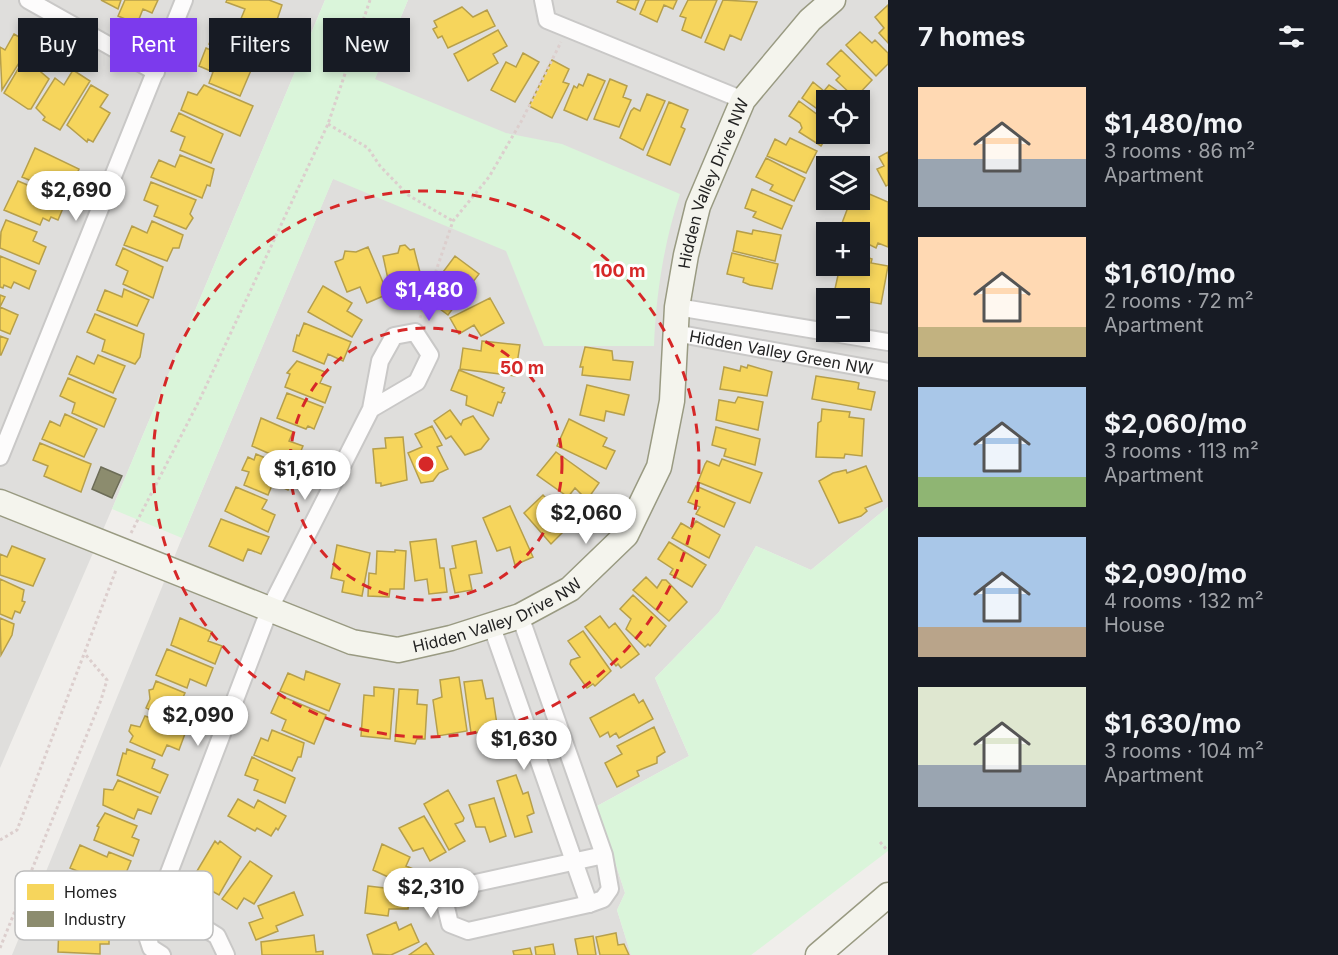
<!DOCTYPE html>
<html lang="en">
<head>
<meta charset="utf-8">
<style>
	body { margin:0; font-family:Inter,sans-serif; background:#20242c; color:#f1f3f6; height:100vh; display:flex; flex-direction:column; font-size:22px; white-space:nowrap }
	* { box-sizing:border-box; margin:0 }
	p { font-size:20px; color:#9ea1a6 }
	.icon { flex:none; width:33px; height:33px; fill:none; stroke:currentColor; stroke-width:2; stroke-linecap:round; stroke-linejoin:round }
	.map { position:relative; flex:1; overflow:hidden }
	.sheet { display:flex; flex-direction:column; background:#171b24; width:450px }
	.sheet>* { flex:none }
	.hud { position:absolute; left:18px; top:18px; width:570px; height:54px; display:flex; gap:12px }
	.controls { position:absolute; left:816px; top:90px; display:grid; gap:12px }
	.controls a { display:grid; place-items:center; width:54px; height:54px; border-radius:0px; background:#171b24; box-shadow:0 3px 9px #0003; font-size:30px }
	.price { position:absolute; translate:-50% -51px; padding:0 14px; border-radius:21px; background:#fff; color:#222; font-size:20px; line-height:39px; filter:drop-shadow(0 2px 3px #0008) }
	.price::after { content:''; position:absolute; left:50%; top:36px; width:18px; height:14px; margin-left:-9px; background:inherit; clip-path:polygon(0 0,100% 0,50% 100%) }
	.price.current { background:#7c3aed; color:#fff }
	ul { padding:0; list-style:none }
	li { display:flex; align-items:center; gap:18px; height:150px; padding:0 30px }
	li span { display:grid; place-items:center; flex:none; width:168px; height:120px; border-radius:0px; color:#555 }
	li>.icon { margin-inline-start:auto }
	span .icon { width:72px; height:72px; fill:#fffc; stroke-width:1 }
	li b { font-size:26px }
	h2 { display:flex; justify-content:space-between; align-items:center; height:72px; padding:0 30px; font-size:26px }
	.pill { padding:0 21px; border-radius:0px; background:#171b24; box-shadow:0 3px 9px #0003; font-size:21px; line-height:54px }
	.pill.current { background:#7c3aed; color:#fff }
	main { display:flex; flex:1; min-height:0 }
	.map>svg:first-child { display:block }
	.residential { fill:#dfdedc; fill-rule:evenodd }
	.park { fill:#daf5da }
	.homes { fill:#f6d55c; stroke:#b69f4b; stroke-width:1.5 }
	.industry { fill:#8c8c6e; stroke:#6c6c57; stroke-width:1.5 }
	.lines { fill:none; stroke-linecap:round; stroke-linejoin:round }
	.street-casing { stroke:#c9c8c7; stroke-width:20 }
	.secondary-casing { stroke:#999a82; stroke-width:27 }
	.path { stroke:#dccecd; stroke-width:3; stroke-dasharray:3 3; stroke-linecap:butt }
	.street { stroke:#fdfcfc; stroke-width:16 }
	.secondary { stroke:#f4f4ed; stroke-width:24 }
	.ring { fill:none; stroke:#d62828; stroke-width:3; stroke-dasharray:10 8 }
	.labels { text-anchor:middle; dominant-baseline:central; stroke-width:6; stroke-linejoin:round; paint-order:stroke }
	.street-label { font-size:16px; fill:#222; stroke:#fff }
	.key { fill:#fff; stroke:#bdbdbd; stroke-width:1.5 }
	.key-label { font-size:16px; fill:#222 }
	.centre { fill:#d62828; stroke:#fff; stroke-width:3 }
	.ring-label { font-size:18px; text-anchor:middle; font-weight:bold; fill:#d62828; stroke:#fff; stroke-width:6; stroke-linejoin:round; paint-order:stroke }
</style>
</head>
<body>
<main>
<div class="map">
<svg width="888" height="955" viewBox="0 0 888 955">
	<rect width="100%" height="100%" fill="#f0eeeb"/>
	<!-- residential -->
	<path class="residential" d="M0 0H325L112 509 0 768Z
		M408 0H888V507L811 570 756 546 719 612 655 678 689 756 597 806 625 893 617 910 631 955H12L182 538ZM826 100H860V134H826ZM826 166H860V200H826ZM826 232H860V266H826ZM826 298H860V332H826Z"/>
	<!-- park -->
	<path class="park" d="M325 0H408L375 79 506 133 562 144 680 194C664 243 656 293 654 346H544L506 251 333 179 182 538 112 509Z
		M888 507V851L751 955H631L617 910 625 893 597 806 689 756 655 678 719 612 756 546 811 570Z"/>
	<!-- homes -->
	<path class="homes" d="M101 0H121L118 9Z
		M125 0H158L152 13 143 9 137 24 118 16Z
		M227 0H269L282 5 273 32 269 33 240 21 245 9 226 2Z
		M618 0H639L635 10 617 2Z
		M646 0H677L673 9 664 5 657 22 640 14Z
		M688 0H717L701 38 682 30 686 18 680 16Z
		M723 0 757 2 741 40 730 35 724 50 705 42Z
		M888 5V43L879 33 884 28 875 17Z
		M462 7 473 17 487 10 495 26 448 48 442 36 438 38 433 29 437 27 434 21Z
		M233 23 259 34 248 61 209 44 216 27 229 32Z
		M498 30 507 46 493 54 498 63 468 81 454 54Z
		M860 32 872 43 875 40 888 53V64L876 76 846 45Z
		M14 34 31 44 2 90 0 47 5 50Z
		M32 45 50 56 41 72 49 79 31 109H28L4 93Z
		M206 48 252 68 240 96 209 83 213 72 199 66Z
		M841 50 872 80 855 98 836 80 840 76 827 64Z
		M523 53 539 62 515 102 491 90 506 62 516 67Z
		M552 60 569 69 563 82 569 84 552 118 529 106Z
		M73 70 90 81 60 130 43 120 45 117 36 108 55 78 64 85Z
		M588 74 605 81 587 120 564 110 574 86 577 88 579 84 583 86Z
		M610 79 627 86 623 97 631 100 619 127 594 119Z
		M813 82 824 91 829 85 851 100H826V115L802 98Z
		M91 85 108 95 100 107 110 113 93 142 88 139 87 142 67 125Z
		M204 85 253 106 240 136 181 110 188 92 197 95Z
		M647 94 665 101 643 150 620 138 631 111 634 108 640 111Z
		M799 101 826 121V134H829L821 146 799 132 802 128 800 123 789 116Z
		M669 102 688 110 681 127 685 129 670 165 647 155Z
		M179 113 223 134 211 163 180 150 185 137 171 131Z
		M790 138 817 151 806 173 767 156 775 139 786 145Z
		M35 148 79 169 72 185 58 179 53 190 22 177Z
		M888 152V185L886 186 877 169 884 166 879 157Z
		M180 155 214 169 210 186 207 185 202 198 151 177 159 160 175 167Z
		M766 158 805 178 794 201 770 190 773 185 756 177Z
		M18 181 66 201 58 220 51 217 49 221 43 218 40 225 4 210Z
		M151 182 196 200 190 214 193 218 186 229 154 216 158 206 144 200Z
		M752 189 792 206 782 229 753 217 756 212 745 208Z
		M860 190 888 202V247L878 243 876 248 860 240V232L839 231 850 202 860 200Z
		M6 220 37 232 33 241 46 247 39 264 0 248 1 232Z
		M152 221 183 235 179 248H173L167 261 124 245 132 226 147 233Z
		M753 230 781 235 775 261 733 251 737 231 752 234Z
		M405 245 410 250 414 249 423 284 415 290 408 284 410 295 392 298 383 256 398 253 400 246Z
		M368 247 388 294 367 303 360 287 347 292 335 262 343 259 345 251 356 252Z
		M123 248 163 267 153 298 123 284 128 271 116 265Z
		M732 253 778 264 772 289 750 285 743 282 744 278 727 274Z
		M860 255 872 259 871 263 888 266 881 304 864 301 863 305H860V298H833L840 266H860Z
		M0 256 36 271 29 289 14 282 11 288 4 285 3 288 0 287Z
		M455 256 479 274 448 315 432 303 442 290 434 284Z
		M323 286 352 303 347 311 362 320 352 337 308 312Z
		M124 289 149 300 137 326 97 310 105 290 122 297Z
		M0 295 5 297 0 307 18 315 10 334 0 330Z
		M490 298 504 323 481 336 474 325 459 334 450 318Z
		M95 314 144 334 140 357 135 364 102 351 105 340 87 332Z
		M304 323 351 342 343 361 328 354 324 364 293 351 297 335 299 336Z
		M0 336 8 339 1 355H0Z
		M482 341 520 345 515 376 460 369 463 348 481 351Z
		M585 347 612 351 613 360 633 362 630 380 582 375 583 367H580Z
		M98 355 125 366 113 393 69 374 77 356 94 364Z
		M297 361 325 372 320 383 331 387 325 403 285 387 290 374 287 373Z
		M748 365 772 372 767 396 720 389 724 367 740 371 741 366 747 368Z
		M459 370 504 388 502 392 505 393 501 403 498 402 493 416 466 405 467 396 451 390Z
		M816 376 855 382 859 383 858 389 875 392 871 410 812 399Z
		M68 378 116 399 104 427 72 413 75 403 60 396Z
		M587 385 629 395 624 415 606 411 604 421 580 415Z
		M287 393 323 407 314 429 308 426 306 429 277 418Z
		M738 397 763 402 758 430 716 420 719 400 735 403Z
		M822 409 850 412 849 417 864 419 862 456 845 454 844 458 816 457 818 423 821 421Z
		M450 410 461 425 463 420 473 416 489 439 481 449 465 455 451 436 446 439 434 421Z
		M65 414 97 429 84 457 42 439 50 421 60 426Z
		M261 418 293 432 289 441 303 446 295 465 252 446Z
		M569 419 607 438 603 446 615 451 606 469 557 446Z
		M432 426 442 445 437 447 448 469 439 473 433 481 421 483 408 453 422 447 415 434Z
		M716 427 760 439 755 465 724 456 726 449 712 445Z
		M403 437 407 480 381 486V483H376L373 449 386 448 385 438Z
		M40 443 91 464 81 492 44 476 48 466 33 460Z
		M556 452 599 483 587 500 575 488 568 497 537 475Z
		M256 454 296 471 288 490 273 483 268 495 244 485 249 472 242 470 248 457 254 460Z
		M722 459 762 473 750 503 698 482 705 464 707 461 719 466Z
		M866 466 882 501 865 508 867 511 861 516 839 523 819 481 833 473 846 470 847 473Z
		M696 486 735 503 724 527 696 514 700 507 688 502Z
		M236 487 267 500 262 509 275 515 268 532 225 511Z
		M543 495 559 512 555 521 564 531 551 544 524 513Z
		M510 506 533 557 515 565 510 547 497 551 483 518Z
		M221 519 269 537 261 554 248 549 243 561 209 546Z
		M696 521 720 535 709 558 672 538 681 523 691 529Z
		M436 539 440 568H444L447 592 429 594 427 579 415 581 410 542Z
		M476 541 482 573 469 575 472 590 455 593 450 569 456 568 452 546Z
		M669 542 706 565 692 587 670 574 673 569 658 559Z
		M337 545 370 553 362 596 342 592 344 581 331 578Z
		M12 546 45 559 33 586 0 575V554L7 557Z
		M395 550 406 551 404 589H390L389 597 368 596 369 573 376 574 377 551 395 552Z
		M646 577 657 588 662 580H666L687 602 669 621 633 590Z
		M0 579 24 590 22 601 25 602 20 613 15 611 12 619 0 614Z
		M633 595 666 626 650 646 648 644 645 647 626 629 631 619 620 609Z
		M600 616 609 628 615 623 639 654 621 668 618 664 616 666 585 627Z
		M0 618 14 624 12 635 1 655Z
		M180 618 212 632 208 641 222 646 215 664 171 645Z
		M583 631 611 671 595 686 593 684 587 688 570 664 571 660 580 657 568 641Z
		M167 649 213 668 206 686 190 679 187 688 156 675Z
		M306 671 340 684 329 711 280 691 288 673 304 680Z
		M459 677 467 731 438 736 433 700 442 697 440 680Z
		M482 680 486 699 493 698 498 731 471 733 464 682Z
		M156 681 185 693 180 704 194 710 187 727 146 708 150 699 149 690 153 689Z
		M374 687 394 689 390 739 361 736 364 695 374 696Z
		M399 689 418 690 417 704 427 705 425 739H417L415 744 395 741Z
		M634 694 639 703 643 700 653 719 619 738 616 733 610 737 608 732 600 737 590 718Z
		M279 695 326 715 314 744 282 730 286 720 271 713Z
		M145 716 186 731 179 750 167 745 162 756 130 742 133 736 129 731 131 725 140 727Z
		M654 727 665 752 657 757V763L637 771 639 776 617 787 605 763 622 754 617 746Z
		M272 730 304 743 301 757H298L292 771 254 755 261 738 268 741Z
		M127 749 155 760 152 768 168 775 160 793 117 775 123 753 126 754Z
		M252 757 295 778 285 803 254 790 258 780 245 775Z
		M516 775 523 794 528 792 534 813 527 816 532 832 515 837 497 781Z
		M118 780 158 797 151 814 138 809 134 819 103 805 104 789 113 790Z
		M448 790 464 818 463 821 455 824 465 841 449 850 424 804Z
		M494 798 506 836 490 842 485 827H476L469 805Z
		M238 799 254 808 258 800 286 816 278 830 276 828 271 836 257 828 255 831 228 816Z
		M105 813 137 826 132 837 139 840 133 856 94 840 99 827 97 826Z
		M424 816 446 852 430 861 423 848 413 851 399 828Z
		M215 841 218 844 220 841 241 857 219 895 203 886 208 877 197 871Z
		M382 844 410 857 406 866 418 871 410 887 373 870Z
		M80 845 107 857 109 852 131 861 124 878 111 872 106 883 70 868Z
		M250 861 272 876 254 904 244 898 237 909 222 899Z
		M368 886 410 891 408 909H389L388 916 365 913Z
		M294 892 303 915 276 926 278 931 256 940 249 923 263 918 258 906Z
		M396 922 399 930 411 924 419 942 391 955 373 954 367 935Z
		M59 924H109V944H100V954L58 952Z
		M616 933 618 945 624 944 629 955H600L596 937Z
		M314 935 316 952 323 951V955H262L261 942Z
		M593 936 596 955H578L575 939Z
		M426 943 434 955H409Z
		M553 944 555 955H536L535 947Z
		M530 948 532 955H514L513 951Z"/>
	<!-- industry -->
	<path class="industry" d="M101 467 122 476 112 498 92 489Z"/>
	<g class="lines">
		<defs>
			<g id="street">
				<path d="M28 0 156 72"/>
				<path d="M543 0 547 20 743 100"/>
				<path d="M677 307 888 342"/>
				<path id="s1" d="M675 333 888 372"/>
				<path d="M0 457 184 0"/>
				<path d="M520 616 604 855 610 889 603 899 589 904 468 931 450 924 445 903 462 886 604 855"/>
				<path d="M492 627 589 904"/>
				<path d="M158 899 217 936 226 955"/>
				<path d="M162 955 151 948 146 933 270 608 371 409 380 361 394 336 415 332 430 355 417 382 371 409"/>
			</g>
			<g id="secondary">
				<path id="s2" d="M0 502 352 642 398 650 451 638 520 616 570 589 626 535 659 467 672 401 677 307 686 255 698 206 743 100 810 20 833 0"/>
				<path d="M818 955 888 895"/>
			</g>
		</defs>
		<!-- street casing -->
		<use href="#street" class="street-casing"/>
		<!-- secondary casing -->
		<use href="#secondary" class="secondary-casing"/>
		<!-- path -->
		<path class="path" d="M328 124 368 148 380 166 408 195 453 221
			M420 318 453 221 489 177 522 120 561 42
			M131 533 200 399 328 124 370 0
			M0 840 17 830 116 570
			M880 842 888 851
			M0 948 101 700 107 680 85 654"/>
		<!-- street -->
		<use href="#street" class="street"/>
		<!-- secondary -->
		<use href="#secondary" class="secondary"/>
	</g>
	<!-- distance rings -->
	<g class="ring">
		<circle cx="426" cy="464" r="136"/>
		<circle cx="426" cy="464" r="273"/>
	</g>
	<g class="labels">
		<!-- street labels -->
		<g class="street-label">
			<text stroke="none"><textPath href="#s2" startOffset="1053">Hidden Valley Drive NW</textPath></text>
			<text stroke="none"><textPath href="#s1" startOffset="108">Hidden Valley Green NW</textPath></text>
			<text stroke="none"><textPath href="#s2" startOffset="531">Hidden Valley Drive NW</textPath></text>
		</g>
	</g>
	<!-- legend -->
	<rect x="15" y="871" width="198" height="69" rx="9" class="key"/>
	<rect x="27" y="884" width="27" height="16" fill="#f6d55c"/>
	<rect x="27" y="911" width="27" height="16" fill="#8c8c6e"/>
	<g class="key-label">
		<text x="64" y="898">Homes</text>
		<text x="64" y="925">Industry</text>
	</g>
	<circle cx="426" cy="464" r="9" class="centre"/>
	<g class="ring-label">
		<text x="619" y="277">100 m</text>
		<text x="522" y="374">50 m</text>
	</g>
</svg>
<div class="controls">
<a><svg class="icon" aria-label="locate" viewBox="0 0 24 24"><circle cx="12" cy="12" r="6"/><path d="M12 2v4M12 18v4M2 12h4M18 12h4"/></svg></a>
<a><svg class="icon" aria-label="layers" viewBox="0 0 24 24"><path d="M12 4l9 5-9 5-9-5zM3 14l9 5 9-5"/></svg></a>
<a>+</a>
<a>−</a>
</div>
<b class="price" style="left:76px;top:222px">$2,690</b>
<b class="price current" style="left:429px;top:322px">$1,480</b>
<b class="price" style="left:305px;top:501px">$1,610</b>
<b class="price" style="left:586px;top:545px">$2,060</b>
<b class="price" style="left:198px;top:747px">$2,090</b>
<b class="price" style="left:524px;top:771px">$1,630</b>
<b class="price" style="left:431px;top:919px">$2,310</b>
<div class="hud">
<a class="pill">Buy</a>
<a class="pill current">Rent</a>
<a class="pill">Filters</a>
<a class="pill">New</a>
</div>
</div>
<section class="sheet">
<h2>7 homes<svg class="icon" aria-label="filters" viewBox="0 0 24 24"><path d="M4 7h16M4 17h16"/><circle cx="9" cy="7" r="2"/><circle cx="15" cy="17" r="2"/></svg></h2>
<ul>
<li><span style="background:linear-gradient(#ffd9b3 60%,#9aa5b1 0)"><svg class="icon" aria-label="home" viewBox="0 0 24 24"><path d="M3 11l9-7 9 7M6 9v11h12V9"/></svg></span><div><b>$1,480/mo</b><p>3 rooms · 86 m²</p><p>Apartment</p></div></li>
<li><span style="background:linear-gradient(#ffd9b3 75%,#c2b280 0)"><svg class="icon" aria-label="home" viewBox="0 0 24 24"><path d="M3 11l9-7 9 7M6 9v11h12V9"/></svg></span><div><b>$1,610/mo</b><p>2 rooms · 72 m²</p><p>Apartment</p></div></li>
<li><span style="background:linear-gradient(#a9c7e8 75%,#8fb573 0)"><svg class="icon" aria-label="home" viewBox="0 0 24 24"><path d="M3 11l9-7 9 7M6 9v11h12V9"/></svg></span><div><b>$2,060/mo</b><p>3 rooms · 113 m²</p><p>Apartment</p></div></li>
<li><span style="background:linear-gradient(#a9c7e8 75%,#b9a48a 0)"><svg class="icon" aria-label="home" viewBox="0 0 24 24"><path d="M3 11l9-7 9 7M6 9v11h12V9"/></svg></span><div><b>$2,090/mo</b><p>4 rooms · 132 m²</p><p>House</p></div></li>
<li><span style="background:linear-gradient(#dfe7d0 65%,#9aa5b1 0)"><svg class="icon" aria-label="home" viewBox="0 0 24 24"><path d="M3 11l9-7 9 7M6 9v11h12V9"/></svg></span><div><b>$1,630/mo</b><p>3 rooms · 104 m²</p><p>Apartment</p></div></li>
</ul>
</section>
</main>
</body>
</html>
